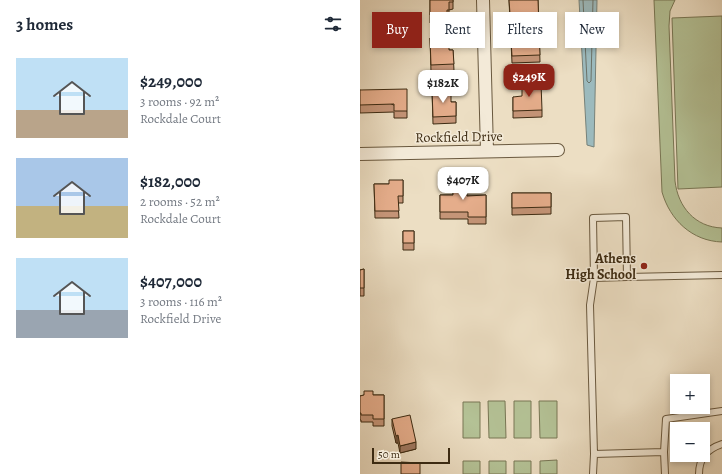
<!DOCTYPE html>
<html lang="en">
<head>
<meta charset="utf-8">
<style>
	body { margin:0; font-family:Alegreya,serif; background:#f2f2f3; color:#1f2937; height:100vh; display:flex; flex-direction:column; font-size:15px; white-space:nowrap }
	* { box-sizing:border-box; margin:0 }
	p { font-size:13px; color:#747a83 }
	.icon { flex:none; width:22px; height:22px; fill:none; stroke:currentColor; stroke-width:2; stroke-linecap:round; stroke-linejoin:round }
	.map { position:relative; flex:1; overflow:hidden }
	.side { display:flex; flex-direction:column; background:#fff; width:360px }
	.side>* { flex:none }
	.guide { position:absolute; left:12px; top:12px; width:290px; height:36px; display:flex; gap:8px }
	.fabs { position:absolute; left:310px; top:374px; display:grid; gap:8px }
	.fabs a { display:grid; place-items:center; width:40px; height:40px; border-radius:0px; background:#fff; box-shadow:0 2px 6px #0003; font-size:20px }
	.scale { position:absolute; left:12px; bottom:10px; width:78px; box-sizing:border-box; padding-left:4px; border:2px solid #3d2b12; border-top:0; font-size:11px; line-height:14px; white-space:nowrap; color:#3d2b12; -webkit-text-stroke:3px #f3ead8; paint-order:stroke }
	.price { position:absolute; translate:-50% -34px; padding:0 9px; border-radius:8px; background:#fff; color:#222; font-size:13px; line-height:26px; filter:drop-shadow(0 1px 2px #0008) }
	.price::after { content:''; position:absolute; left:50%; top:24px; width:12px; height:9px; margin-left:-6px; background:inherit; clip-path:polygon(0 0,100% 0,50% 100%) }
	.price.on { background:#8f2418; color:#fff }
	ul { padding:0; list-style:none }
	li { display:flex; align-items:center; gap:12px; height:100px; padding:0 16px }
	li span { display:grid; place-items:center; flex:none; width:112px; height:80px; border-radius:0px; color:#555 }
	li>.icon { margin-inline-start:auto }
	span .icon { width:48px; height:48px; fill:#fffc; stroke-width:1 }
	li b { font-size:17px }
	h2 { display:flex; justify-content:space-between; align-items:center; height:48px; padding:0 16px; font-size:17px }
	.chip { padding:0 14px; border-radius:0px; background:#fff; box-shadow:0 2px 6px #0003; font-size:14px; line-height:36px }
	.chip.on { background:#8f2418; color:#fff }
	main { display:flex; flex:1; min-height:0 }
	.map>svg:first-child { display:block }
	.green { fill:#b4c296; stroke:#787654 }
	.water { fill:#9cbabd; stroke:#768179 }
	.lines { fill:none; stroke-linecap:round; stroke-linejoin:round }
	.shore { stroke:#6c7268; stroke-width:1 }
	.lane-casing { stroke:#69583e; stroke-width:8 }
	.street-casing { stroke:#69583e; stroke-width:14 }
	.lane { stroke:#f3ead8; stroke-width:6 }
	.street { stroke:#f3ead8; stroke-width:12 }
	.wall { fill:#c59578; stroke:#3d2b12 }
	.shaded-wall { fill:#a07961; stroke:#3d2b12 }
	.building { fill:#e5ad8b; stroke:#3d2b12 }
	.poi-dot { fill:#8f2418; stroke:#f3ead8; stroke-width:1.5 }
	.labels { text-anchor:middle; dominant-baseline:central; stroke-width:3; stroke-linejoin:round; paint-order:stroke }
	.street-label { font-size:14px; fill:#3d2b12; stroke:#f3ead8 }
	.poi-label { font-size:14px; font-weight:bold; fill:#3d2b12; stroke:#f3ead8; text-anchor:end }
</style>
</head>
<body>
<main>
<section class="side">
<h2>3 homes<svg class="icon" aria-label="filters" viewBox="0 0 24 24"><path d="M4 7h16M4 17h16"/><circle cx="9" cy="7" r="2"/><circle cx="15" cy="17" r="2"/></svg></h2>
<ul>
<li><span style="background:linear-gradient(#bfe0f5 65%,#b9a48a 0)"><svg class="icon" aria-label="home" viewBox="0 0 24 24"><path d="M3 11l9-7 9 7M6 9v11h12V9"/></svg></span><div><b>$249,000</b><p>3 rooms · 92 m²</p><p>Rockdale Court</p></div></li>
<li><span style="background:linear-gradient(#a9c7e8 60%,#c2b280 0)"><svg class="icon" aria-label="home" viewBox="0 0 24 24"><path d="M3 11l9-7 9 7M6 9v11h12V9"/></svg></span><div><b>$182,000</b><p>2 rooms · 52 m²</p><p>Rockdale Court</p></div></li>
<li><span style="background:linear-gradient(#bfe0f5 65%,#9aa5b1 0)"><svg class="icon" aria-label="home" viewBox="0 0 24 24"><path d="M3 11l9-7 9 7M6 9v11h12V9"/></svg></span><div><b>$407,000</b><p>3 rooms · 116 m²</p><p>Rockfield Drive</p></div></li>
</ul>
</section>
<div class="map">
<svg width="362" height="474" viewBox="0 0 362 474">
	<rect width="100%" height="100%" fill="#ecdec3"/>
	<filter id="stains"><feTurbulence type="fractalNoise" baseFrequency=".005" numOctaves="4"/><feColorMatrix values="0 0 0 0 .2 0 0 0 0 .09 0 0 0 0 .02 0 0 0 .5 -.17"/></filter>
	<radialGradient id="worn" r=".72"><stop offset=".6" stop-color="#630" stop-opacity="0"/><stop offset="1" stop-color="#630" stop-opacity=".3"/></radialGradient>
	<!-- green -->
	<path class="green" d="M294 0H315L310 11 309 26 315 181C318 207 335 227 362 228V242C332 241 310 220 302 192Z
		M362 16V187L318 189 312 18Z
		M128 401H145L146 438H129Z
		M154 401H171V438H154Z
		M179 401H197V438H180Z
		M103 402H120V438H103Z
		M197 460V474H180V461Z
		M103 461H120V474H103Z
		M129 461H146V474H129Z
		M154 461H171V474H154Z"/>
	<!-- water -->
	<path class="water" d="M219 0H237L234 147 227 145Z"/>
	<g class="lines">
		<!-- shore -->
		<path class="shore" d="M223 0 227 81 229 83 231 81 233 0"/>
		<defs>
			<path id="lane" d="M267 277 362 275
				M234 278 267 277 266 217 233 218 234 278 230 305 234 454 304 452
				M233 474 234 454
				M305 474 304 452 306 419 362 411
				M339 474C339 458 347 449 362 444"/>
			<path id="street" d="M123 0 127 151
				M0 154 198 150"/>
		</defs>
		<!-- lane casing -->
		<use href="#lane" class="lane-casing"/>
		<!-- street casing -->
		<use href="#street" class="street-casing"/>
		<!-- lane -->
		<use href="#lane" class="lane"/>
		<!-- street -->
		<use href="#street" class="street"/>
	</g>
	<!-- wall -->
	<path class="wall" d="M70 0H93V9L89 10V17H87V22L70 23Z
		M149 0H178L180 62 152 63 151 41H161L163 34 162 21H150Z
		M70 38 86 43 89 50H93L94 71 71 72Z
		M0 90 47 111V118H34V112L0 113Z
		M72 90 88 94 91 102H96V123L73 124Z
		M153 97 182 110V117L153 118Z
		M43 180V203H38L39 218H15L14 184H29Z
		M152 193H191V214L152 215Z
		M80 195H126V224H108V219H80Z
		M43 231H54V250H43Z
		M4 269V296H0V270Z
		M4 395H24V426H13V422H1V420H0V396Z
		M32 419 56 449 40 453 38 443H36L32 426Z"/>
	<!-- shaded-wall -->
	<path class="shaded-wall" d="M38 435V443H36V436Z
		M56 442V449L40 453V446Z"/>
	<!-- building -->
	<path class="building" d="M70 0H93V2H89V10H87V15H70Z
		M149 0H178L180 55 152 56 151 41H161V34H163L162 14H150Z
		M86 37V43H89V50H93L94 64 71 65 70 38Z
		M164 83H181L182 110 153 111V97L162 96V89H165Z
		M47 89V111H34V104L0 105V90Z
		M88 89V94H91V102H96V116L73 117 72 90Z
		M29 180H43V196H38L39 211H15L14 184H29Z
		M92 180H106L107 196 126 195V217H108V212H80V195H93Z
		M152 193H191V207L152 208Z
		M43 231H54V243H43Z
		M4 269V288H0V270Z
		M4 391H13V395H24V419H13V415H1V413H0V396L4 395Z
		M50 415 56 442 40 446 38 435 36 436 32 419Z
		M41 462 60 463V474H41Z"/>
	<!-- markers -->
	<circle class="poi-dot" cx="284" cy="266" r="4"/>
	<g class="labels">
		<!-- street labels -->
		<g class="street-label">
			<text transform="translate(99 137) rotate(-1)">Rockfield Drive</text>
		</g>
		<!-- poi labels -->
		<g class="poi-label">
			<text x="276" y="258">Athens<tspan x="276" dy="16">High School</tspan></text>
		</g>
	</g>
	<rect width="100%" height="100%" filter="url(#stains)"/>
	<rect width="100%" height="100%" fill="url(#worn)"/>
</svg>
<div class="fabs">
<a>+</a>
<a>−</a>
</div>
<div class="scale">50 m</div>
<b class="price on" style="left:169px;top:98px">$249K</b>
<b class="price" style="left:83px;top:104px">$182K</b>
<b class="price" style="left:103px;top:201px">$407K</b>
<div class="guide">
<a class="chip on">Buy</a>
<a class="chip">Rent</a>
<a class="chip">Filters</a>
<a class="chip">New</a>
</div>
</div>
</main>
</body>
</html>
